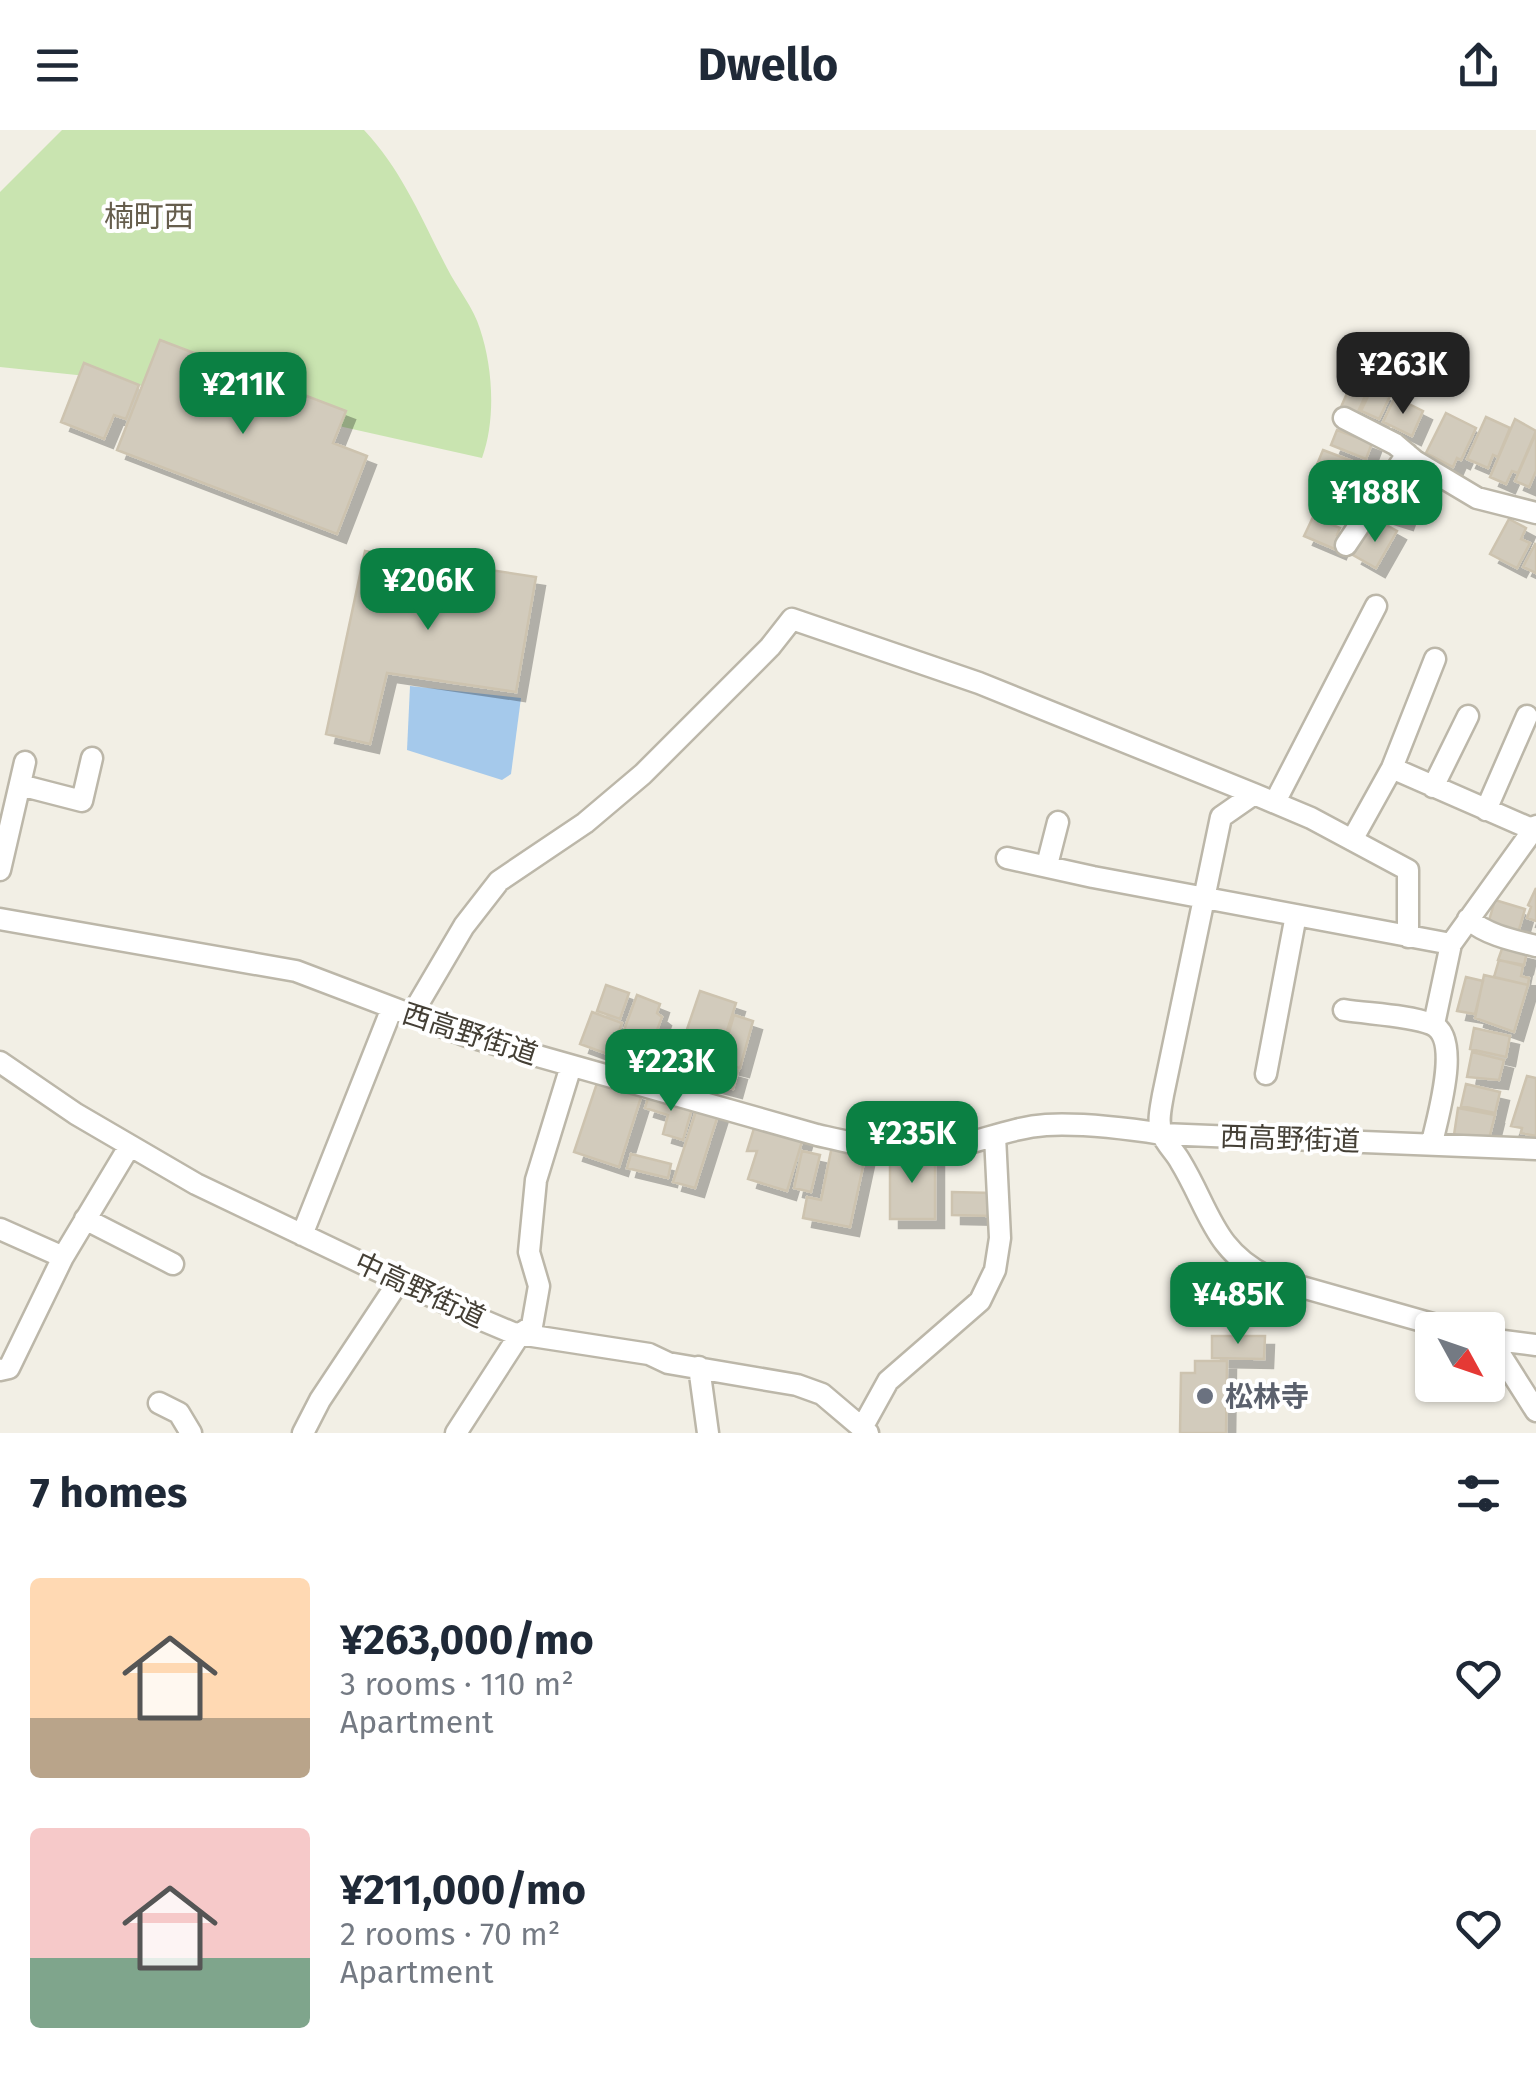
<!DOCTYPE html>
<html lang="en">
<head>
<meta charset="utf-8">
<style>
	body { margin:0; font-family:"Fira Sans","Noto Sans JP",sans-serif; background:#f2f2f3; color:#1f2937; height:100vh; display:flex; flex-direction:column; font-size:38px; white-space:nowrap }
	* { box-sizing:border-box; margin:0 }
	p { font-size:32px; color:#747a83 }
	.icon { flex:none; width:55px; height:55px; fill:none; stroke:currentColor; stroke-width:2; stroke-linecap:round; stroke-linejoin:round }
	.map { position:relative; height:1303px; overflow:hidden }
	.sheet { display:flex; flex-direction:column; background:#fff; flex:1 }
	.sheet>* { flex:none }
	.needle { width:65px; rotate:130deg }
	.tools { position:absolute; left:1415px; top:1182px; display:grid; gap:20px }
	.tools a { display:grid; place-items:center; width:90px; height:90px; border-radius:10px; background:#fff; box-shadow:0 2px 8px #0004; font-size:50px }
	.price { position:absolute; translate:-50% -85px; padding:0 22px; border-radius:20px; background:#0b8043; color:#fff; font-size:32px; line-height:65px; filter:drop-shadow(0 2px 5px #0008) }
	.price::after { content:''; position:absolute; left:50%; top:60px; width:30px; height:22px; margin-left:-15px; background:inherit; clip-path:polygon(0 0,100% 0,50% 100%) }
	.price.current { background:#222; color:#fff }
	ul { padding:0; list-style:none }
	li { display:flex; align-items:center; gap:30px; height:250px; padding:0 30px }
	li span { display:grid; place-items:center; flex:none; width:280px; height:200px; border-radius:10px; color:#555 }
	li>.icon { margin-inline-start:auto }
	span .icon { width:120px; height:120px; fill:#fffc; stroke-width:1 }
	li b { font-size:42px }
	h2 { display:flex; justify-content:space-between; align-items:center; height:120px; padding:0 30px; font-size:42px }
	header { display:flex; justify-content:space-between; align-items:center; height:130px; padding:0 30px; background:#fff; font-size:45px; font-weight:700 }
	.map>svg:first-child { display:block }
	.green { fill:#c9e4b0 }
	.water { fill:#a5c9eb }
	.building { fill:#d2cbbc; stroke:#cdc3af; stroke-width:2.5; filter:url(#shadow) }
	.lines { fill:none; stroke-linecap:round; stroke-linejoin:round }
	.street-casing { stroke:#bcb7a9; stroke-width:25 }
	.street { stroke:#fff; stroke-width:20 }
	.worship-dot { fill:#6b7280; stroke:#fff; stroke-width:4 }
	.labels { text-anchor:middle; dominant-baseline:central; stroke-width:8; stroke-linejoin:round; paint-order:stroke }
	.street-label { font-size:28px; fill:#443f35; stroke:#fff }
	.worship-label { font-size:28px; font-weight:bold; fill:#5b616d; stroke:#fff; text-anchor:start }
	.neighbourhood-label { font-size:30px; fill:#665e4d; stroke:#fff }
</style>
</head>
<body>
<header><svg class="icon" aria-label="menu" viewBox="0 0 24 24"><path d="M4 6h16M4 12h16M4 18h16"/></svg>Dwello<svg class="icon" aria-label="share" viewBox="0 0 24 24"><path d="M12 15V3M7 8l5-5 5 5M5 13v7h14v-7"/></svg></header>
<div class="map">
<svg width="1536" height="1303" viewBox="0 0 1536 1303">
	<defs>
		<filter id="shadow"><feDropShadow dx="9" dy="9" stdDeviation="0" flood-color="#0004"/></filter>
	</defs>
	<rect width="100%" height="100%" fill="#f2efe5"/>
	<!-- green -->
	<path class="green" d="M62 0H364C402 40 422 90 447 138 457 158 474 178 480 199 493 238 496 290 482 328L276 282 96 247 0 237V62Z"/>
	<!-- water -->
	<path class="water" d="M410 556 521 568 511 644 502 650 407 620Z"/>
	<!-- building -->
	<path class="building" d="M160 210 346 281 333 313 367 326 337 404 117 320Z
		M84 233 139 255 126 289 114 285 104 309 61 292Z
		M1354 247 1370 255 1357 284 1341 277Z
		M1372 258 1390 266 1379 289 1361 281Z
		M1395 267 1423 281 1412 306 1383 292Z
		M1446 283 1476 298 1461 330 1457 328 1453 337 1426 323Z
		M1486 287 1510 298 1498 327 1493 325 1488 338 1467 329Z
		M1515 289 1536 301 1518 343 1512 341 1506 354 1490 347Z
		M1337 300 1372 313 1366 329 1331 315Z
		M1536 303V341L1529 357 1515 351Z
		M1323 320 1360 334 1353 351 1316 337Z
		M1317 343 1351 357 1344 373 1311 360Z
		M1405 347 1418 351 1404 391 1385 385 1392 365 1398 367Z
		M1313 387 1340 398 1337 405 1342 407 1337 420 1304 406Z
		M1509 389 1526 398 1521 409 1530 413 1517 438 1490 424Z
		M1381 392 1397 401 1376 438 1353 425 1369 398 1375 402Z
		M1535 414 1536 415V443L1523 437Z
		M365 421 536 447 516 562 387 543 370 614 326 604Z
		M1536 758V791L1527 788 1531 777 1528 775Z
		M1495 770 1525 779 1518 803 1488 794Z
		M1503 816 1527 822 1524 835 1498 830Z
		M1499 830 1523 836 1521 846 1529 848 1528 855 1494 847Z
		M1484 845 1528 855 1514 902 1475 888Z
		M1466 847 1483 851 1475 884 1457 881Z
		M606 855 629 863 620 889 597 881Z
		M700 861 736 873 717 932 680 920Z
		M637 865 660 874 657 883 662 887 649 921 620 911Z
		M592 882 622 893 610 925 580 914Z
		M734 885 753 891 740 938 720 933Z
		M1474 898 1510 906 1506 927 1470 919Z
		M1472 922 1504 930 1499 950 1467 947Z
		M678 925 738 941 733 959 673 943Z
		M1527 946 1536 948V1006L1521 1003 1522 998 1511 996Z
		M598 950 642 964 619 1037 574 1022Z
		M1466 954 1500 962 1495 983 1461 976Z
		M650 962 693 975 683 1010 663 1004 668 985 645 978Z
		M698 975 719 982 695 1058 673 1052Z
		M1458 978 1495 985 1489 1009 1454 1005Z
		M755 995 803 1008 787 1061 748 1049 757 1021H747Z
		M833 1011 867 1018 850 1097 803 1088 807 1067 821 1070Z
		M802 1021 820 1025 811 1062 794 1058Z
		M890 1023H935V1089H890Z
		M631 1024 671 1034 668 1048 627 1038Z
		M952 1062 993 1063V1086L952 1085Z
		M1212 1206H1265L1264 1229 1212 1228Z
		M1195 1231H1227L1226 1303H1180L1181 1243H1195Z"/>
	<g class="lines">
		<defs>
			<path id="street" d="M1344 288 1395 314 1415 331 1477 368 1536 383
				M1346 415 1407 324
				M1392 638 1536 701
				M20 655 82 671 92 628
				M1433 657 1468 586
				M1254 664 1221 687 1163 965C1161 977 1157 992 1162 1004 1166 1014 1175 1022 1180 1031 1210 1080 1213 1121 1270 1148L1454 1200
				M1275 672 1376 476
				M1486 680 1527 586
				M1352 710 1392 638 1435 529
				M1007 728 1093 747 1451 814
				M1047 735 1058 692
				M0 740 25 632
				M0 789 296 841 467 906 817 1005C852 1013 887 1022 924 1021 966 1019 1004 998 1046 995 1084 993 1124 998 1162 1004L1536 1019
				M1468 789C1487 805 1512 810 1536 816
				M1344 880C1369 884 1408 885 1431 894 1463 906 1437 988 1432 1013
				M411 886 464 796 499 751 585 693 643 644 770 517 792 489 979 553 1254 664 1311 688 1408 740V807
				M1434 894 1451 814 1536 696
				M0 932 76 984 196 1054 475 1187 513 1203 649 1224 668 1233 797 1255 822 1264 868 1303
				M1266 944 1296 785
				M85 1089 173 1134
				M0 1099 63 1127
				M302 1105 392 878
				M1488 1209 1536 1215
				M1491 1210 1536 1281
				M699 1237 708 1303
				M0 1240 9 1238 63 1127 129 1017
				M159 1273 179 1283 191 1303
				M862 1298 888 1251 980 1171 995 1140 1000 1108 995 1006
				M303 1303 320 1270 399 1151
				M456 1303 520 1204 532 1196 539 1156 529 1122 536 1050 571 936"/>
		</defs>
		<!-- street casing -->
		<use href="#street" class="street-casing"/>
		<!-- street -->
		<use href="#street" class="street"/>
	</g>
	<!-- markers -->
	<circle class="worship-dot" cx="1205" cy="1266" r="10"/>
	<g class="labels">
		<!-- street labels -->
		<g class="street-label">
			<text transform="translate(470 904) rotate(18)">西高野街道</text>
			<text transform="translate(1290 1009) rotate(2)">西高野街道</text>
			<text transform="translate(420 1160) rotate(25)">中高野街道</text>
		</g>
		<!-- worship labels -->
		<g class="worship-label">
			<text x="1225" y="1266">松林寺</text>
		</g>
		<!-- neighbourhood labels -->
		<g class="neighbourhood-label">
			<text x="149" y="87">楠町西</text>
		</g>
	</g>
</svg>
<div class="tools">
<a><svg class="needle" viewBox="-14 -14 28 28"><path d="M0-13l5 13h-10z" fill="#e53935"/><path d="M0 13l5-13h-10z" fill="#747a83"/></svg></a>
</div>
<b class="price current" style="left:1403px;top:287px">¥263K</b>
<b class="price" style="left:243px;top:307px">¥211K</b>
<b class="price" style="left:1375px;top:415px">¥188K</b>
<b class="price" style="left:428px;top:503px">¥206K</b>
<b class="price" style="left:671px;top:984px">¥223K</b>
<b class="price" style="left:912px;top:1056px">¥235K</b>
<b class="price" style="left:1238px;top:1217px">¥485K</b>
</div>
<section class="sheet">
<h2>7 homes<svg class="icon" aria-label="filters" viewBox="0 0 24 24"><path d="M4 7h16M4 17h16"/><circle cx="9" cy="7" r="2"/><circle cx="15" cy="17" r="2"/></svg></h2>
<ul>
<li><span style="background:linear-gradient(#ffd9b3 70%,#b9a48a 0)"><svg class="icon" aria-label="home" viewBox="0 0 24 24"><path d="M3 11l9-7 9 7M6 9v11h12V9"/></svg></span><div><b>¥263,000/mo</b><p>3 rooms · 110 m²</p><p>Apartment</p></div><svg class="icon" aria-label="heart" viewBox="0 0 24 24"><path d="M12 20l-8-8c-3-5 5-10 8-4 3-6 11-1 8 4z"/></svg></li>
<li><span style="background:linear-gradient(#f6c9c9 65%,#7fa58c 0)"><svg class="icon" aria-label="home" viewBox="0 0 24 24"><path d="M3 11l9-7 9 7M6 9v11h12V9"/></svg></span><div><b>¥211,000/mo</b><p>2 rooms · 70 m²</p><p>Apartment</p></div><svg class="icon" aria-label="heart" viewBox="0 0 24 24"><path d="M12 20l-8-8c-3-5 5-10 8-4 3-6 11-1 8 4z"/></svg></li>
</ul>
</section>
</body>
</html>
